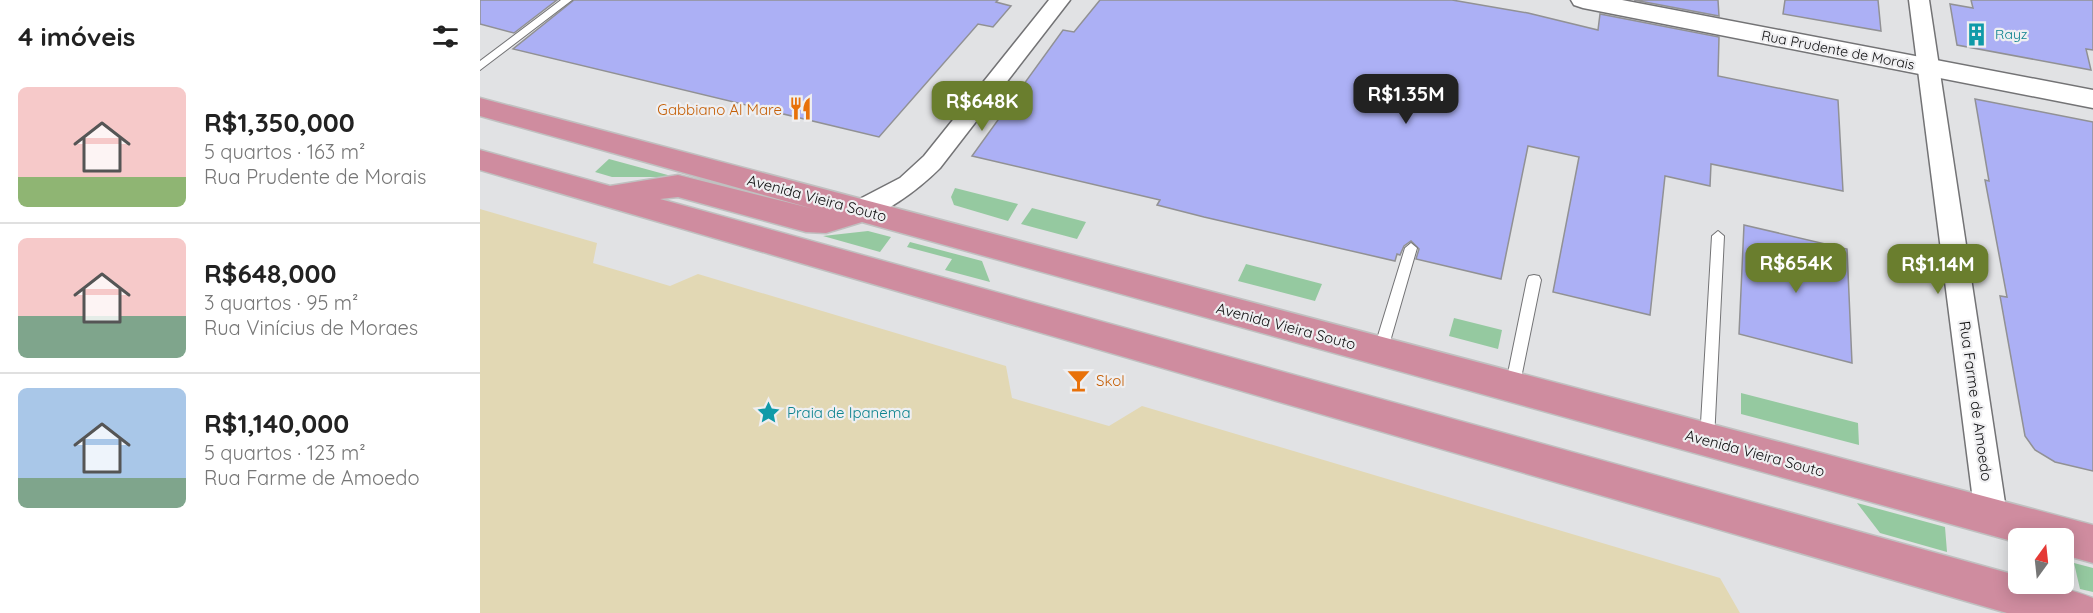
<!DOCTYPE html>
<html lang="pt">
<head>
<meta charset="utf-8">
<style>
	body { margin:0; font-family:Quicksand,sans-serif; background:#f2f2f2; color:#222; height:100vh; display:flex; flex-direction:column; font-size:22px; white-space:nowrap }
	* { box-sizing:border-box; margin:0 }
	p { font-size:20px; color:#767676 }
	.icon { flex:none; width:33px; height:33px; fill:none; stroke:currentColor; stroke-width:2; stroke-linecap:round; stroke-linejoin:round }
	.map { position:relative; flex:1; overflow:hidden }
	.side { display:flex; flex-direction:column; background:#fff; width:480px }
	.side>* { flex:none }
	.needle { width:39px; rotate:15deg }
	.fabs { position:absolute; left:1528px; top:528px; display:grid; gap:12px }
	.fabs a { display:grid; place-items:center; width:66px; height:66px; border-radius:9px; background:#fff; box-shadow:0 3px 15px #0003; font-size:30px }
	.price { position:absolute; translate:-50% -51px; padding:0 14px; border-radius:12px; background:#6a7e2e; color:#fff; font-size:20px; line-height:39px; filter:drop-shadow(0 2px 3px #0008) }
	.price::after { content:''; position:absolute; left:50%; top:36px; width:18px; height:14px; margin-left:-9px; background:inherit; clip-path:polygon(0 0,100% 0,50% 100%) }
	.price.on { background:#222; color:#fff }
	ul { padding:0; list-style:none }
	li { display:flex; align-items:center; gap:18px; height:150px; padding:0 18px }
	li+li { border-top:2px solid #e0e0e0 }
	li span { display:grid; place-items:center; flex:none; width:168px; height:120px; border-radius:9px; color:#555 }
	li>.icon { margin-inline-start:auto }
	span .icon { width:72px; height:72px; fill:#fffc; stroke-width:1 }
	li b { font-size:26px }
	h2 { display:flex; justify-content:space-between; align-items:center; height:72px; padding:0 18px; font-size:26px }
	main { display:flex; flex:1; min-height:0 }
	.map>svg:first-child { display:block }
	.green { fill:#95c9a0 }
	.sand { fill:#e2d8b4 }
	.building { fill:#acb0f5; stroke:#919194; stroke-width:1.5 }
	.lines { fill:none; stroke-linecap:round; stroke-linejoin:round }
	.service-casing { stroke:#737375; stroke-width:2 }
	.minor-casing { stroke:#737375; stroke-width:3 }
	.secondary-casing { stroke:#737375; stroke-width:3 }
	.trunk-casing { stroke:#c0c0c0; stroke-width:3 }
	.service { fill:#fff; fill-rule:evenodd }
	.minor { fill:#fff; fill-rule:evenodd }
	.secondary { fill:#fff; fill-rule:evenodd }
	.trunk { fill:#cf8c9f; fill-rule:evenodd }
	.labels { text-anchor:middle; dominant-baseline:central; stroke-width:4.5; stroke-linejoin:round; paint-order:stroke }
	.far-culture-label { font-size:14px; fill:#0d838f; stroke:#efeff1; text-anchor:start }
	.far-street-label { font-size:14px; fill:#0c0c0d; stroke:#efeff1 }
	.food-label { font-size:15px; fill:#c56008; stroke:#efeff1; text-anchor:end }
	.street-label { font-size:15px; fill:#0c0c0d; stroke:#efeff1 }
	.culture-label { font-size:15px; fill:#0d838f; stroke:#efeff1; text-anchor:start }
</style>
</head>
<body>
<main>
<section class="side">
<h2>4 imóveis<svg class="icon" aria-label="filters" viewBox="0 0 24 24"><path d="M4 7h16M4 17h16"/><circle cx="9" cy="7" r="2"/><circle cx="15" cy="17" r="2"/></svg></h2>
<ul>
<li><span style="background:linear-gradient(#f6c9c9 75%,#8fb573 0)"><svg class="icon" aria-label="home" viewBox="0 0 24 24"><path d="M3 11l9-7 9 7M6 9v11h12V9"/></svg></span><div><b>R$1,350,000</b><p>5 quartos · 163 m²</p><p>Rua Prudente de Morais</p></div></li>
<li><span style="background:linear-gradient(#f6c9c9 65%,#7fa58c 0)"><svg class="icon" aria-label="home" viewBox="0 0 24 24"><path d="M3 11l9-7 9 7M6 9v11h12V9"/></svg></span><div><b>R$648,000</b><p>3 quartos · 95 m²</p><p>Rua Vinícius de Moraes</p></div></li>
<li><span style="background:linear-gradient(#a9c7e8 75%,#7fa58c 0)"><svg class="icon" aria-label="home" viewBox="0 0 24 24"><path d="M3 11l9-7 9 7M6 9v11h12V9"/></svg></span><div><b>R$1,140,000</b><p>5 quartos · 123 m²</p><p>Rua Farme de Amoedo</p></div></li>
</ul>
</section>
<div class="map">
<svg width="1613" height="613" viewBox="0 0 1613 613">
	<rect width="100%" height="100%" fill="#e1e2e4"/>
	<!-- green -->
	<path class="green" d="M129 159 195 177H132L115 172Z
		M475 188 538 204 528 221 474 205 471 197Z
		M552 208 606 222 597 239 541 224Z
		M388 231 411 237 400 252 343 236Z
		M430 242 502 261 510 282 465 270 472 259 427 247Z
		M766 264 842 284 835 301 758 281Z
		M974 318 1022 330 1018 349 969 336Z
		M1261 393 1378 423 1379 445 1261 414Z
		M1377 503 1465 527 1467 552 1400 533Z
		M1594 563 1613 568V592L1600 589Z"/>
	<!-- sand -->
	<path class="sand" d="M0 209 117 243 113 263 190 286 218 274 526 366 532 398 629 426 662 406 1240 578 1260 613H0Z"/>
	<!-- building -->
	<path class="building" d="M0 0H77L34 33 0 24Z
		M94 0H518L516 2 531 6 513 27 498 24 399 137 33 49Z
		M620 0H972L1048 13 1118 30 1120 14 1239 37 1238 76 1358 100 1363 191 1231 164 1230 186 1185 176 1170 315 1073 292 1099 157 1048 146 1021 279 936 259 939 249 931 241 924 246 920 255 917 254 915 261 724 217 677 205 680 200 492 156 583 30 594 32Z
		M1154 0H1238L1239 16Z
		M1305 0H1398L1401 31 1303 14Z
		M1491 0H1613V50L1606 49 1611 70 1477 45 1470 4 1493 8Z
		M1495 99 1613 122V471L1575 462 1555 450 1545 436 1520 296 1527 297 1505 180 1509 181Z
		M1264 225 1367 249 1372 363 1259 334Z"/>
	<g class="lines">
		<defs>
			<path id="service" d="M81 0H92L0 70V61Z
				M1238 231 1244 236 1234 440 1232 445 1227 447 1222 445 1220 440 1232 236Z
				M931 243 937 248 907 352 905 356 900 358 895 356 893 352 925 248Z
				M1054 275 1059 276 1061 280 1039 388 1037 392 1032 394 1027 392 1025 388 1047 280 1049 276Z"/>
			<path id="minor" d="M569 0H590L460 168C443 185 397 224 372 217L369 210 372 203 420 178 444 156Z
				M1429 0H1449L1527 516 1522 527 1511 531 1500 527 1495 516Z"/>
			<path id="secondary" d="M1091 0H1142L1613 90V108L1103 8 1094 5Z"/>
			<path id="trunk" d="M0 98 1613 525V563L1584 555V538H1539V543L382 222 346 233 326 232 198 197 180 199 1539 576V584C1566 584 1588 588 1613 598V613H1527L0 170V150L130 186 198 175 334 209 0 116Z"/>
		</defs>
		<!-- service casing -->
		<use href="#service" class="service-casing"/>
		<!-- minor casing -->
		<use href="#minor" class="minor-casing"/>
		<!-- secondary casing -->
		<use href="#secondary" class="secondary-casing"/>
		<!-- trunk casing -->
		<use href="#trunk" class="trunk-casing"/>
		<!-- service -->
		<use href="#service" class="service"/>
		<!-- minor -->
		<use href="#minor" class="minor"/>
		<!-- secondary -->
		<use href="#secondary" class="secondary"/>
		<!-- trunk -->
		<use href="#trunk" class="trunk"/>
	</g>
	<!-- icons -->
	<defs>
		<symbol id="building-bare" viewBox="-9 -9 18 18"><path d="M-4-6H4V6H1V3H-1V6H-4ZM-2.5-4.3h1.7v1.8h-1.7ZM.8-4.3h1.7v1.8H.8ZM-2.5-1h1.7V.8h-1.7ZM.8-1h1.7V.8H.8Z" fill="#0f9aa8" stroke="#efeff1" stroke-width="2.5" paint-order="stroke"/></symbol>
		<symbol id="restaurant-bare" viewBox="-9 -9 18 18"><path d="M-5-6h1v4h1v-4h1v4h1v-4h1v5L-1.5 .5V6h-2V.5L-5-1ZM5-6V6H3V1.5H1.5Q1.5-4 5-6Z" fill="#e8710a" stroke="#efeff1" stroke-width="2.5" paint-order="stroke"/></symbol>
		<symbol id="bar-bare" viewBox="-9 -9 18 18"><path d="M-6-5H6L.8 .8V4.5H3.5V6h-7V4.5H-.8V.8Z" fill="#e8710a" stroke="#efeff1" stroke-width="2.5" paint-order="stroke"/></symbol>
		<symbol id="sight-bare" viewBox="-9 -9 18 18"><path d="M0-6L1.8-2.2L6-1.7L2.9 1.2L3.7 5.4L0 3.3L-3.7 5.4L-2.9 1.2L-6-1.7L-1.8-2.2Z" fill="#0f9aa8" stroke="#efeff1" stroke-width="2.5" paint-order="stroke"/></symbol>
	</defs>
	<g fill-rule="evenodd">
		<use href="#building-bare" x="1480" y="18" width="33" height="33"/>
		<use href="#restaurant-bare" x="304" y="92" width="33" height="33"/>
		<use href="#bar-bare" x="582" y="364" width="33" height="33"/>
		<use href="#sight-bare" x="272" y="396" width="33" height="33"/>
	</g>
	<g class="labels">
		<!-- far-culture labels -->
		<g class="far-culture-label">
			<text x="1515" y="34">Rayz</text>
		</g>
		<!-- far-street labels -->
		<g class="far-street-label">
			<text transform="translate(1358 50) rotate(11)">Rua Prudente de Morais</text>
		</g>
		<!-- food labels -->
		<g class="food-label">
			<text x="302" y="109">Gabbiano Al Mare</text>
			<text x="616" y="380" text-anchor="start">Skol</text>
		</g>
		<!-- street labels -->
		<g class="street-label">
			<text transform="translate(337 198) rotate(15)">Avenida Vieira Souto</text>
			<text transform="translate(806 326) rotate(15)">Avenida Vieira Souto</text>
			<text transform="translate(1496 401) rotate(82)">Rua Farme de Amoedo</text>
			<text transform="translate(1275 453) rotate(15)">Avenida Vieira Souto</text>
		</g>
		<!-- culture labels -->
		<g class="culture-label">
			<text x="307" y="412">Praia de Ipanema</text>
		</g>
	</g>
</svg>
<div class="fabs">
<a><svg class="needle" viewBox="-14 -14 28 28"><path d="M0-13l5 13h-10z" fill="#e53935"/><path d="M0 13l5-13h-10z" fill="#767676"/></svg></a>
</div>
<b class="price on" style="left:926px;top:125px">R$1.35M</b>
<b class="price" style="left:502px;top:132px">R$648K</b>
<b class="price" style="left:1316px;top:294px">R$654K</b>
<b class="price" style="left:1458px;top:295px">R$1.14M</b>
</div>
</main>
</body>
</html>
